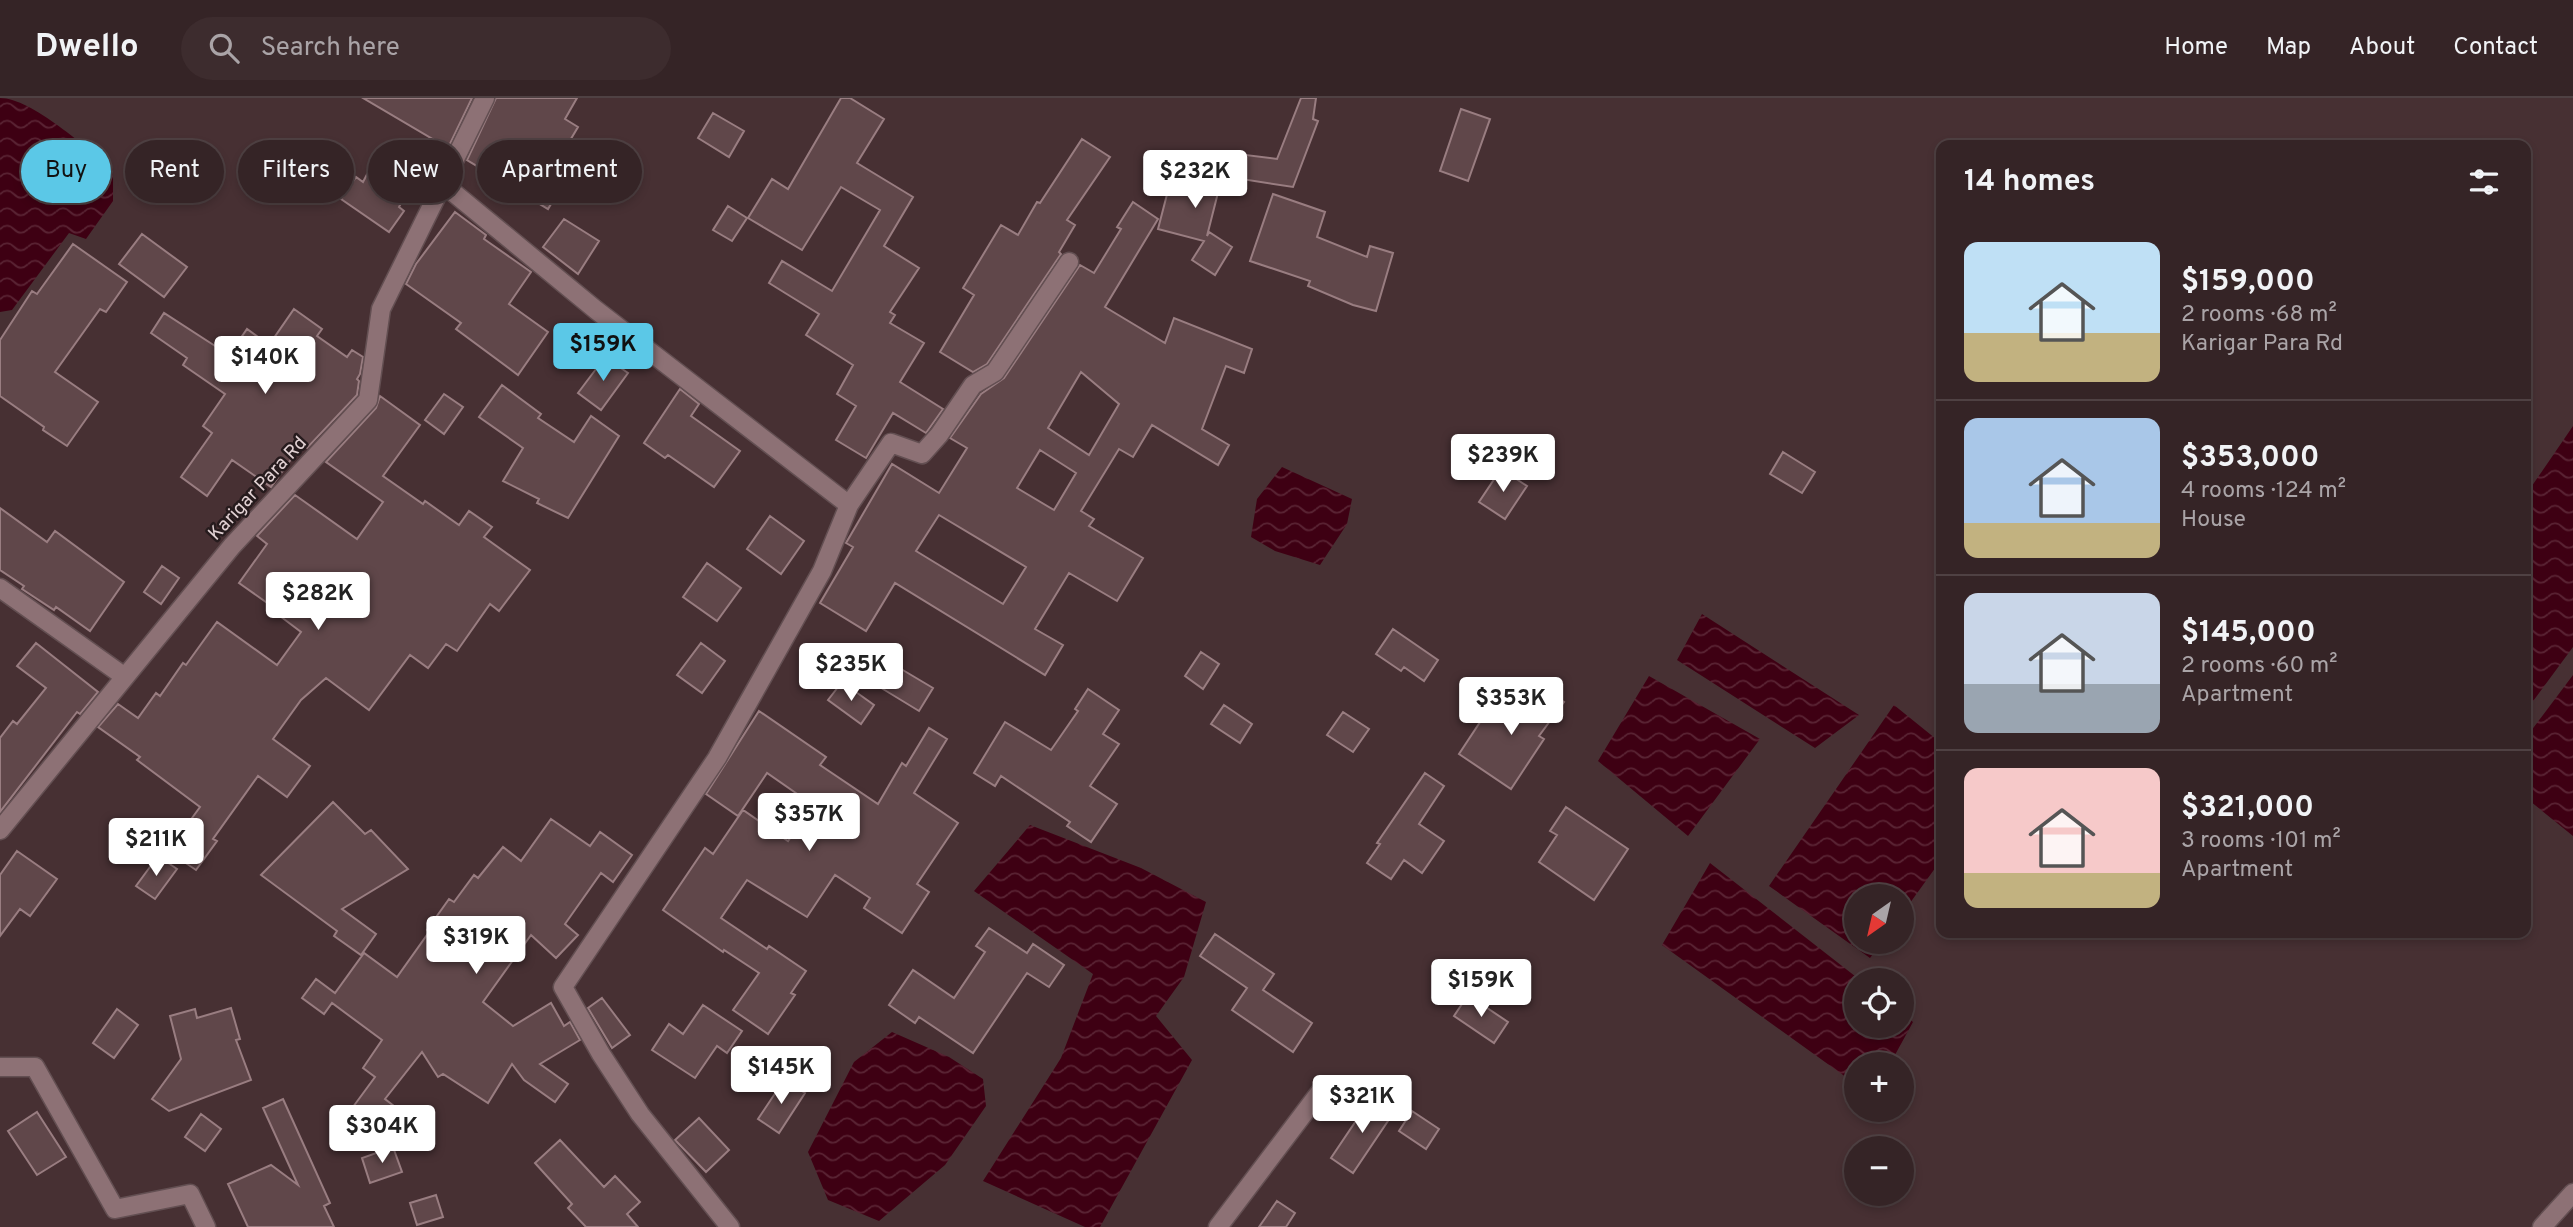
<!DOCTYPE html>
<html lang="en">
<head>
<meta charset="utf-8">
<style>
	body { margin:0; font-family:Overpass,sans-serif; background:#3d2c2e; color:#f1f3f6; height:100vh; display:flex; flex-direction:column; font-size:26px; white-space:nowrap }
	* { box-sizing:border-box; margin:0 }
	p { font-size:23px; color:#aaa4a7 }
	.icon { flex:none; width:38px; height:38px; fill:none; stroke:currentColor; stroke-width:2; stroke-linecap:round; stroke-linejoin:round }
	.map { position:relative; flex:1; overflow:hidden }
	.details { position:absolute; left:1936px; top:42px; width:595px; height:798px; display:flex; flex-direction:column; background:#352426; border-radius:14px; box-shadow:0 4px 10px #0003,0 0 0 2px #4f4143 }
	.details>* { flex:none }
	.top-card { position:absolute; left:21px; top:42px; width:665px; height:63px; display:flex; gap:14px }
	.needle { width:46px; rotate:214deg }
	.buttons { position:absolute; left:1844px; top:786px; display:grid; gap:14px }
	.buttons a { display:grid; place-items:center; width:70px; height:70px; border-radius:50%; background:#352426; box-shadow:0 4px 10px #0003,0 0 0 2px #4f4143; font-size:35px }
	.price { position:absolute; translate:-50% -60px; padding:0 16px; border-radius:7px; background:#fff; color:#222; font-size:23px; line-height:46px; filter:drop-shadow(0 2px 4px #0008) }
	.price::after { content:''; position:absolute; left:50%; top:42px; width:21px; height:16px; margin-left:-10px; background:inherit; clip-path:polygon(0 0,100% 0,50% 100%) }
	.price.active { background:#5bc8e7; color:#111 }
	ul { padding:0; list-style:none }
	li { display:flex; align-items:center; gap:21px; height:175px; padding:0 28px }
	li+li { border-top:2px solid #4f4143 }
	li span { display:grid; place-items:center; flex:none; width:196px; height:140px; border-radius:14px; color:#555 }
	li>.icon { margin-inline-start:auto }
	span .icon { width:84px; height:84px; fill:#fffc; stroke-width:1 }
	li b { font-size:30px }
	h2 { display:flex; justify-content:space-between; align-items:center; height:84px; padding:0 28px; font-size:30px }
	.tag { padding:0 24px; border-radius:32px; background:#352426; box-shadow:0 4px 10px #0003,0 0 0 2px #4f4143; font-size:24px; line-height:63px }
	.tag.active { background:#5bc8e7; color:#111 }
	header { display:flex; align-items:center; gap:42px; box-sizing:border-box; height:98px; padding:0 35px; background:#352426; border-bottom:2px solid #4f4143 }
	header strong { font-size:33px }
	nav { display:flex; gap:38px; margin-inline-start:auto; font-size:24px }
	.search { width:490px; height:63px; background:#3d2c2e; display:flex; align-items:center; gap:18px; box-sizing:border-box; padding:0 24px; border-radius:38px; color:#aaa4a7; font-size:26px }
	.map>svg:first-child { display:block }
	.water { fill:url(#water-waves) }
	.building { fill:#60474a; stroke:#997d81; stroke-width:2; fill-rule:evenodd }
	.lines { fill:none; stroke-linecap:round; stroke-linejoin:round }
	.minor-casing { stroke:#634f52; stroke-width:21 }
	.minor { stroke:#8d7175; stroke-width:18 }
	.labels { text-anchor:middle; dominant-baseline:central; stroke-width:5; stroke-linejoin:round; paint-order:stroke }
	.street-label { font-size:19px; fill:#e1d1d3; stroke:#261b1d }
</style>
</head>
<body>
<header>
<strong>Dwello</strong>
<div class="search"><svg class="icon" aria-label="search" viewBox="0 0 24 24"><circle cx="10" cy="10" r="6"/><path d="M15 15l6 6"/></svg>Search here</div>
<nav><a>Home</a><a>Map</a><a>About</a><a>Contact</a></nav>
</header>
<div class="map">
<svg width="2573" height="1129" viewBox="0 0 2573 1129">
	<defs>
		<pattern id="water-waves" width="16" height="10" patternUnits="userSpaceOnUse" patternTransform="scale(1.75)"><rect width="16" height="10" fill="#3e0013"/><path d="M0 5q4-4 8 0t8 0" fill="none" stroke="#5a2434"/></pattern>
	</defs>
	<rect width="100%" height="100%" fill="#473033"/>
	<!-- water -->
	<path class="water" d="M0 0C32 0 87 51 113 71V103L86 141 69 135 12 212 0 214Z
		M2573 328V549L2525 614V398Z
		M1282 369 1352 401 1347 426 1320 467 1275 453 1251 439 1257 401Z
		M1702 516 1859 617 1815 650 1677 562Z
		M2573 577V738L2525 699V641Z
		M1649 578 1760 641 1688 738 1598 663Z
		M1894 607 1941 645V762L1902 816V798H1857V844H1882L1870 860 1769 788Z
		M1030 727 1141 770 1206 804 1184 879 1156 918 1192 962 1100 1129H1085L983 1083 1061 960 1093 876 974 793Z
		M1710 765 1860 882H1857V928H1902V915L1913 924 1890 966H1857V987L1662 847Z
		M892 934 949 959 983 981 986 1008 945 1067 879 1123 828 1102 808 1054 854 964Z"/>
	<!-- building -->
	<path class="building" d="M363 0H472L448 50Z
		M496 0H577L565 21 578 29 550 76 564 84 548 111 467 62Z
		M841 0H850L884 21 857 65 913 99 884 148 919 170 890 214 895 217 890 225 924 245 900 284 943 311 926 335 893 315 866 360 836 342 856 308 837 296 853 267 806 237 819 216 769 185 782 163 832 193 880 112 841 89 802 152 748 120 772 81 788 91Z
		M1301 0H1316L1313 21 1318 23 1293 89 1235 80 1238 56 1277 61Z
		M1461 11 1490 21 1468 83 1440 73Z
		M713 15 744 33 729 59 698 40Z
		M1082 41 1110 59 1067 122 1075 127 1059 154 1061 156 987 266 973 274 940 254 974 197 963 190 1001 127 1018 137 1037 104 1040 105Z
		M1177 58 1224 71 1207 138 1209 134 1232 149 1215 177 1192 162 1204 143 1158 131Z
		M375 61 414 82 399 109 404 113 389 134 341 101 356 79 363 84Z
		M1273 96 1325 114 1317 139 1367 159 1370 148 1393 155 1376 213 1353 207 1308 188 1310 183 1250 163Z
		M1133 104 1158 121 1105 209 1165 245 1174 220 1252 251 1244 275 1226 268 1202 331 1229 347 1218 367 1152 327 1133 359 1119 351 1081 413 1094 421 1089 428 1143 460 1117 503 1069 475 1035 531 1063 547 1045 577 895 485 866 533 820 505 853 449 846 445 892 366 939 395 967 350 950 340 981 296 1004 280 1080 167 1094 175 1121 131 1117 129ZM1081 274 1119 306 1089 357 1048 330ZM1040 352 1076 375 1054 412 1017 390ZM939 417 1026 469 1003 506 916 453Z
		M728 108 747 120 732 143 713 132Z
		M455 114 486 137 484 141 531 174 509 206 548 234 518 277 456 231 461 225 406 186 416 166Z
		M564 121 599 143 578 176 543 149Z
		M142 136 187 169 164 199 119 166Z
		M73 146 127 184 106 214 100 211 55 274 98 304 67 348 43 332 44 329 0 298V242L32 193 37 196Z
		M294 211 322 231 317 238 347 259 352 252 363 259 360 276 357 281 359 283 357 297 307 350 302 346 271 389 232 362 207 398 181 379 212 335 203 328 225 296 183 267 187 260 151 235 164 215 229 257 247 231 269 247Z
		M605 259 628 275 601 312 578 295Z
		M502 287 541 316 538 320 574 344 591 318 619 338 568 420 537 405 539 401 503 383 523 350 479 319Z
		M680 291 699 306 691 318 740 353 714 389 668 357 665 360 644 345Z
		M444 296 463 309 444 336 425 322Z
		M380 298 420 327 383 378 423 406 425 403 459 427 469 413 492 429 484 439 530 472 499 513 490 506 457 553 446 546 428 570 410 557 369 612 326 580 301 602 273 641 310 668 287 699 258 678 213 741 217 743 196 772 168 753 200 709 137 662 140 659 98 629 118 606 138 620 156 595 160 598 183 565 186 567 217 524 277 567 301 534 268 509 270 507 239 485 267 446 257 438 295 397 357 441 383 404 326 364 376 310Z
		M1783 354 1815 374 1802 395 1770 376Z
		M1501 371 1527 388 1505 421 1479 404Z
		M0 410 47 444 55 433 124 484 90 533 56 509 54 512 22 491 24 488 0 472Z
		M770 418 804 443 781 476 747 451Z
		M707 465 741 490 717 523 683 499Z
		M162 468 179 480 161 506 144 494Z
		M1393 531 1438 562 1424 583 1404 569 1401 573 1376 556Z
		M36 545 98 594 80 616 77 614 0 714V640L13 623 17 626 46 590 17 568Z
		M701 545 725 563 702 595 677 577Z
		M1201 554 1219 566 1203 591 1185 578Z
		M891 565 933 590 919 613 878 588Z
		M842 584 874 607 861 626 828 602Z
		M1539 587 1564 604 1539 638 1544 641 1511 691 1459 656 1492 606 1514 621Z
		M1088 591 1119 612 1103 636 1119 646 1090 688 1117 706 1091 744 1067 728 1070 724 1001 678 995 688 974 675 1005 624 1051 652 1078 613 1075 611Z
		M1224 607 1252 626 1240 645 1211 626Z
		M759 613 826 659 820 667 878 706 902 665 906 668 929 630 947 641 914 695 958 725 917 786 929 794 902 835 864 810 870 800 835 777 807 819 747 782 721 820 767 851 769 848 806 873 791 895 795 897 768 936 733 912 759 875 724 852 723 854 663 812 705 750 713 756 743 712 788 743 813 707 767 675 738 718 706 696Z
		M1343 614 1369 631 1353 654 1327 637Z
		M1425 675 1444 688 1419 726 1444 743 1422 775 1404 762 1391 781 1367 765 1380 746 1377 745Z
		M333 704 365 736 371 732 408 771 342 811 376 836 361 857 334 838 337 833 261 777Z
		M1566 709 1628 751 1594 802 1539 764 1557 737 1550 733Z
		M551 721 590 748 600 734 632 757 613 784 601 775 565 826 578 837 556 860 531 837 483 904 513 928 551 905 564 928 570 924 580 942 540 966 568 986 555 1004 524 982 512 966 488 1005 443 976 438 979 422 954 385 1001 399 1012 384 1032 353 1009 375 979 363 970 382 942 332 905 324 916 302 900 316 881 335 895 364 855 397 879 429 834 427 832 449 801 454 804 474 777 478 780 503 749 521 763Z
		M17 753 57 781 30 818 20 811 0 838V777Z
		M158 758 177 771 155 801 136 788Z
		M989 830 1027 855 1033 846 1064 867 1049 889 1027 875 973 955 919 919 915 925 889 907 913 872 954 900 985 854 976 848Z
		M1215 836 1274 876 1263 892 1312 925 1293 954 1232 912 1247 890 1200 858Z
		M1468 897 1508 924 1494 945 1454 918Z
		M602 900 630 937 612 950 588 910Z
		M703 907 742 933 727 955 717 948 695 980 652 952 669 926 683 936Z
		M231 910 240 941 236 942 251 982 169 1013 152 1001 181 961 170 918 195 911 197 920Z
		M117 911 138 927 114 960 93 945Z
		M784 982 805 995 779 1035 758 1021Z
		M1372 999 1394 1014 1353 1075 1331 1060Z
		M283 1001 330 1105 324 1108 334 1129H248L228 1086 271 1067 298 1087 263 1010Z
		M1412 1013 1439 1031 1426 1051 1399 1033Z
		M37 1014 66 1059 37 1077 8 1033Z
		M201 1016 221 1031 205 1053 185 1039Z
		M699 1020 729 1052 706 1074 675 1042Z
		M560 1042 604 1089 615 1078 640 1104 627 1116 638 1129H586L568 1110 572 1106 535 1065Z
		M393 1049 402 1074 370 1085 362 1060Z
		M436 1097 443 1119 417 1127 410 1105Z
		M1277 1103 1295 1115 1286 1129H1259Z"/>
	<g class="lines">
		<defs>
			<path id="minor" d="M443 86 596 212 849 407 822 473 717 660 563 889 601 956 640 1016 730 1129
				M849 407 891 345 922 356 939 337 973 287 995 274 1069 164
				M0 490 125 579
				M0 732 232 448 368 302 381 211 485 0
				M0 969H35L115 1111 190 1096 206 1129
				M1218 1129 1323 990
				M2542 1129 2573 1095"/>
		</defs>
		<!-- minor casing -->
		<use href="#minor" class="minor-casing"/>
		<!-- minor -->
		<use href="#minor" class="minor"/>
	</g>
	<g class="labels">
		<!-- street labels -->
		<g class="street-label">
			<text transform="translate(258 391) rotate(-47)">Karigar Para Rd</text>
		</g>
	</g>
</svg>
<div class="buttons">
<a><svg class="needle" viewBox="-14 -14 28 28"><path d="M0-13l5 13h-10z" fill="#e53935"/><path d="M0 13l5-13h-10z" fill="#aaa4a7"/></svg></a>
<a><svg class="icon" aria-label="locate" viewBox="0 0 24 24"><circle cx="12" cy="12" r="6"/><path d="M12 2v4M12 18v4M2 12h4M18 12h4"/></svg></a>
<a>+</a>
<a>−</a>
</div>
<b class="price" style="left:1195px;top:112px">$232K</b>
<b class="price active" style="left:603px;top:285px">$159K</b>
<b class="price" style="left:265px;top:298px">$140K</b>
<b class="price" style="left:1503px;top:396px">$239K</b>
<b class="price" style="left:318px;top:534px">$282K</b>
<b class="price" style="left:851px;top:605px">$235K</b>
<b class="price" style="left:1511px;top:639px">$353K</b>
<b class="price" style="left:809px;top:755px">$357K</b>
<b class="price" style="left:156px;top:780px">$211K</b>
<b class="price" style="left:476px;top:878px">$319K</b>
<b class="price" style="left:1481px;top:921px">$159K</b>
<b class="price" style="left:781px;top:1008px">$145K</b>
<b class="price" style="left:1362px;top:1037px">$321K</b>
<b class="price" style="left:382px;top:1067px">$304K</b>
<div class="top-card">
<a class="tag active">Buy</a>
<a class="tag">Rent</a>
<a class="tag">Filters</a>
<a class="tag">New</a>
<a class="tag">Apartment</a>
</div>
<section class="details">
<h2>14 homes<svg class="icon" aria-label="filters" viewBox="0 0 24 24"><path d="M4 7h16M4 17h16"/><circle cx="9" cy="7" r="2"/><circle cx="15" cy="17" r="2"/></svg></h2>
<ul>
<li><span style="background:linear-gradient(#bfe0f5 65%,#c2b280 0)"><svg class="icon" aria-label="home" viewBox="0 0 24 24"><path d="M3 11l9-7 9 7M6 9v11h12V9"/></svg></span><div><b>$159,000</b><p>2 rooms · 68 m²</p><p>Karigar Para Rd</p></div></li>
<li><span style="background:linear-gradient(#a9c7e8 75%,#c2b280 0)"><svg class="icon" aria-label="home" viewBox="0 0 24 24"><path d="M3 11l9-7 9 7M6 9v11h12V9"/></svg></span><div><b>$353,000</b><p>4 rooms · 124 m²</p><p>House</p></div></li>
<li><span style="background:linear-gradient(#c9d6e8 65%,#9aa5b1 0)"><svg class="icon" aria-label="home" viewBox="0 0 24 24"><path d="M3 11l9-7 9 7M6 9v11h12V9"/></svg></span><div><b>$145,000</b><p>2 rooms · 60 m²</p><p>Apartment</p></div></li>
<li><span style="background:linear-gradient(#f6c9c9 75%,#c2b280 0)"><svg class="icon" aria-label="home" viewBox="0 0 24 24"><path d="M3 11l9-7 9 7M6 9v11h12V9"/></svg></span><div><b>$321,000</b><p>3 rooms · 101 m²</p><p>Apartment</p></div></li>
</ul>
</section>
</div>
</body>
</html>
